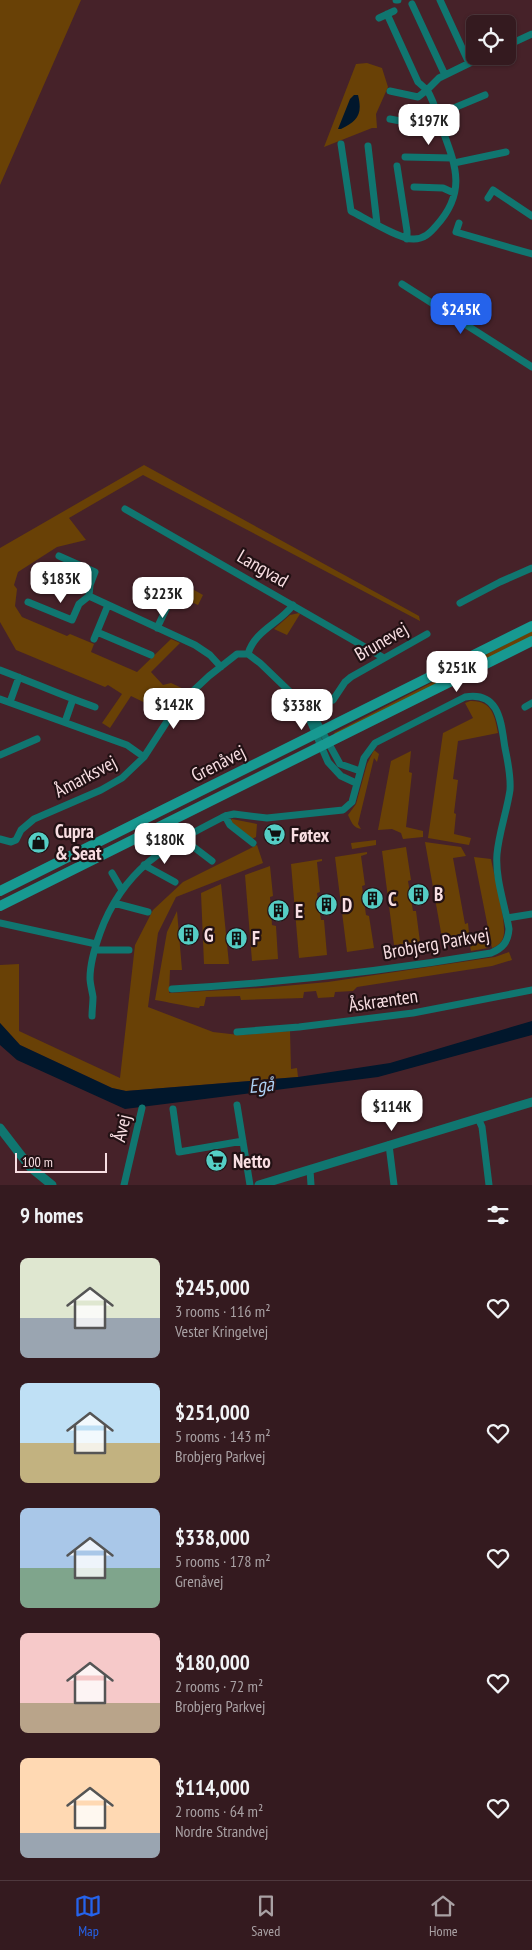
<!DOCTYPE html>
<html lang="en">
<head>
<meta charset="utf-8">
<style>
	body { margin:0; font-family:"PT Sans Narrow",sans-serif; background:#3c2328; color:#f1f3f6; height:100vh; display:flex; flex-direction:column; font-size:19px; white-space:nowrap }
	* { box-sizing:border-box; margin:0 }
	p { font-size:16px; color:#a9a1a4 }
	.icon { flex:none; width:28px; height:28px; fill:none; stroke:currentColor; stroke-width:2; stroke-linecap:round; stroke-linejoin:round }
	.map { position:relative; height:1185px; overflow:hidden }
	.panel { display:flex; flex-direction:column; background:#341a1f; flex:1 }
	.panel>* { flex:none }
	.tools { position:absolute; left:466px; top:15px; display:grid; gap:10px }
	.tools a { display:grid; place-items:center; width:50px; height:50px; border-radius:8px; background:#341a1f; box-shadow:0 1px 4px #0004,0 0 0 1px #4e383d; font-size:25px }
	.scale { position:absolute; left:15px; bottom:12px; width:92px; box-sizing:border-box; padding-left:5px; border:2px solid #f8dee2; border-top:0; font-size:14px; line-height:18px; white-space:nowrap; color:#f8dee2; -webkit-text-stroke:4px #221114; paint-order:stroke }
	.price { position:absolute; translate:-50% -42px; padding:0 11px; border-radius:10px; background:#fff; color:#222; font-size:16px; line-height:32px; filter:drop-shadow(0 1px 2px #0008) }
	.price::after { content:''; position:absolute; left:50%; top:30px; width:15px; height:11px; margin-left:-8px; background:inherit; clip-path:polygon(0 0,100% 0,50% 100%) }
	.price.current { background:#2563eb; color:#fff }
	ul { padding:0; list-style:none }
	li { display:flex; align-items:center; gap:15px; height:125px; padding:0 20px }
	li span { display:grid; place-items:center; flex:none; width:140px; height:100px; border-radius:8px; color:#555 }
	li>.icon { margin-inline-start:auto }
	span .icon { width:60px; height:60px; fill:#fffc; stroke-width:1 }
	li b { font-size:21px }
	h2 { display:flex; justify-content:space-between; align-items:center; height:60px; padding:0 20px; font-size:21px }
	.dock { display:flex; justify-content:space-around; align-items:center; height:70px; border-top:1px solid #4e383d; background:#341a1f; font-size:14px; color:#a9a1a4 }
	.dock a { display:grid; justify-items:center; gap:2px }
	.dock .current { color:#2563eb }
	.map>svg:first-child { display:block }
	.green { fill:#694106 }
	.water { fill:#01172c }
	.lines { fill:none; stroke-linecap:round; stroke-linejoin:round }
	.minor { stroke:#107670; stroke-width:7 }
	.tertiary { stroke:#107670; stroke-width:9 }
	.secondary { stroke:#179991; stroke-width:10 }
	.labels { text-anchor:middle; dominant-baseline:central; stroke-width:4.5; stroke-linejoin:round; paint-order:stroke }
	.street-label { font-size:19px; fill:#f8dee2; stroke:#221114 }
	.poi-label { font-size:19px; font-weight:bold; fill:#f8dee2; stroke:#221114; text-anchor:start }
	.water-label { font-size:20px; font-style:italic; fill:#add1f5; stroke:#221114 }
</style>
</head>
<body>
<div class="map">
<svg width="532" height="1185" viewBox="0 0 532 1185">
	<rect width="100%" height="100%" fill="#462229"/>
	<!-- green -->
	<path class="green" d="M0 0H81L0 185Z
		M367 63 382 68 388 87 376 114 377 128H372L324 147 356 64Z
		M144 465 419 616 420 621 143 475 69 518 86 540 57 547 18 572 14 585 17 589 15 606 22 617 67 636 70 634 94 644 91 652 137 672 171 639 180 643 151 672 163 685 171 683 186 690 166 713 131 696 110 728 102 723 122 694 108 685 105 687 16 650 0 622V548Z
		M168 582 180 588 187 586 203 595 198 605 180 597C179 588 172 589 166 586Z
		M299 613 300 614 287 635 274 629 290 615Z
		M532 631V637L335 735 334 733Z
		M470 701C492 700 495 716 498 733L458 741 453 779 458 780 454 813 456 814 454 834 471 838 469 845 428 838 443 733 473 718 465 703Z
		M374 750 379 754 377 762 374 758 358 824 361 829C353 828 351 821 348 815L356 804 367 764Z
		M411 751 409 772 412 773 406 827 423 831V837L403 839 401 833 392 829 378 830 391 761Z
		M232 819 257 824 256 837 252 839 230 821Z
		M376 840V845L352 849 351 843Z
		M425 842 461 847 466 856 453 858 465 924 468 923 469 933 442 938Z
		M257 845 263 863 176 897 158 933 148 1007 213 1032 239 1035 290 1031 291 1069 297 1068 298 1077 126 1091 112 1088 20 1045 0 1023V965L19 964V1031L120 1078 135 945 153 910 183 882Z
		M406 847 411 880 408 881 413 911H416L420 942 394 945 382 851Z
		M367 852V854L361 856 365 885 362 886 366 915 369 916 374 948 347 952 335 857Z
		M474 857 491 859C494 875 508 925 503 938 501 944 497 946 492 948Z
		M322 859V861L317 862 320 892 317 893 321 920H324L327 955 299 958 291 864Z
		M270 866 273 896 270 897 272 925 276 926 278 959 252 961 245 875Z
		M221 884 229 964H204L201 893Z
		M177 911 182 970H170L169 993 262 988 328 982 495 957 509 952 512 960 492 966 357 987 353 991 335 992 334 997 318 998 316 991 304 992 303 998 241 1000 240 996 206 997 204 1006H200L199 1008C184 1006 168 1002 155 1000L167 932Z
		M485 932 488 948 471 951 468 935Z"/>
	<!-- water -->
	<path class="water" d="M354 95H358C363 115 357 121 341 129H338L350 99Z
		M532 1021V1035L378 1077 125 1109 17 1060 0 1045V1023L20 1045 112 1088 126 1091 298 1077 390 1063Z"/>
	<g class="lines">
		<!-- minor -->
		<path class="minor" d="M396 0H398
			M440 0 469 63
			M412 4 445 75
			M387 14 418 82 427 90 418 97 390 91
			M379 18 394 11
			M508 45 532 34
			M437 115 485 95
			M390 119 442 129
			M341 144 351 211C365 218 401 240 414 239 424 239 430 233 436 226 468 191 455 164 441 126 437 114 434 101 427 90L439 78 484 56
			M368 146 377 224
			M405 157 452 158
			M454 163 506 152
			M397 166 407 231V239
			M414 187 443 188 454 193
			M488 198 493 190 532 216
			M459 223 456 232 532 254
			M402 284 532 367
			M125 509 384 658
			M89 596 195 645 210 655 221 667
			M28 602 72 620 79 604 89 596 90 585 95 572 59 556
			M460 603 500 582 532 568
			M157 628 168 605
			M97 632 151 655
			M94 639 108 605
			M248 654C254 631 280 623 293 605
			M0 670C32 682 63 696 95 707
			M0 699 127 745 144 757
			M333 700 345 682 351 677 427 634
			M10 702 19 677
			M525 707 532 703
			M305 709 328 762 341 776 356 783
			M65 722 73 699
			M0 755 37 739
			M225 816 230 825 253 843
			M186 836 191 845 212 861
			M0 839 11 842 16 840 21 830 34 819 101 790 122 778 144 757 177 706 209 676 237 654H248L260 663 312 713 340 764 360 771
			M144 865 175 882
			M112 873 122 890
			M114 903 148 912
			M507 918 532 914
			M0 923 96 944
			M95 950H129
			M92 1016C92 1010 93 1003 93 997 92 990 90 984 90 978 90 963 95 947 100 933 124 867 167 846 225 816L234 814 267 818 343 810 352 802 364 758 375 743 465 697C500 691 501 723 505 748 508 762 511 776 510 790 507 811 499 832 497 854 495 878 505 905 509 929 508 942 503 948 491 953 385 971 280 983 172 989
			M237 1032 299 1027 413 1013 532 990
			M237 1105 250 1185
			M173 1109 179 1152 243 1141
			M478 1118 482 1127 489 1185
			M389 1145 394 1185
			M310 1170 311 1185
			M124 1185 142 1108"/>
		<!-- tertiary -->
		<path class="tertiary" d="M0 1128 30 1167 52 1185
			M259 1185 532 1102"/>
		<!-- secondary -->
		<path class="secondary" d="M0 891 532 626
			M0 906 532 641"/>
	</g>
	<!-- icons -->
	<defs>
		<symbol id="supermarket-disc" viewBox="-11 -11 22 22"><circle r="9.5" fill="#55cec5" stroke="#221114"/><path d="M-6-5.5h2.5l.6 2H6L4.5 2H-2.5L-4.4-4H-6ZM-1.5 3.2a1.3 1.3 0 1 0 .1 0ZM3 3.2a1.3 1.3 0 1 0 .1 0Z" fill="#111"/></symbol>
		<symbol id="shop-disc" viewBox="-11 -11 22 22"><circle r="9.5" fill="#55cec5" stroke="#221114"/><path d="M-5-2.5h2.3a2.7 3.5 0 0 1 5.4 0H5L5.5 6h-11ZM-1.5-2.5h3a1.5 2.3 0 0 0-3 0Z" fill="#111"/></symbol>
		<symbol id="building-disc" viewBox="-11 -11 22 22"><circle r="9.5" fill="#55cec5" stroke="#221114"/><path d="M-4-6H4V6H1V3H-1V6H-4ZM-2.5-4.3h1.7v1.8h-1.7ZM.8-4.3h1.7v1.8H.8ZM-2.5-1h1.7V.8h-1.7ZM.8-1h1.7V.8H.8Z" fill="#111"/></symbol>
	</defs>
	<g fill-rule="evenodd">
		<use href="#supermarket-disc" x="262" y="822" width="25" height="25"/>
		<use href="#shop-disc" x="26" y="830" width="25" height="25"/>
		<use href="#building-disc" x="406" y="882" width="25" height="25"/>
		<use href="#building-disc" x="360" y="886" width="25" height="25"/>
		<use href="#building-disc" x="314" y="892" width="25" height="25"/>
		<use href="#building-disc" x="266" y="898" width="25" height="25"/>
		<use href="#building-disc" x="176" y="922" width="25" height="25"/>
		<use href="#building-disc" x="224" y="926" width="25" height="25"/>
		<use href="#supermarket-disc" x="204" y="1148" width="25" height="25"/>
	</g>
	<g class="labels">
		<!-- street labels -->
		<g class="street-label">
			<text transform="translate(263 568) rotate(30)">Langvad</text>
			<text transform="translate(381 641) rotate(-30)">Brunevej</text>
			<text transform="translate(218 763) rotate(-27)">Grenåvej</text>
			<text transform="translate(85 776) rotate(-28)">Åmarksvej</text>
			<text transform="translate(436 943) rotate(-10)">Brobjerg Parkvej</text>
			<text transform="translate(383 1000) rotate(-8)">Åskrænten</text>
			<text transform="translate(121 1128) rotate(-77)">Åvej</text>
		</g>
		<!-- poi labels -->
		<g class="poi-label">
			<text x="55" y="831">Cupra<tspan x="55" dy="22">&amp; Seat</tspan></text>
			<text x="291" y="835">Føtex</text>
			<text x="434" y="894">B</text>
			<text x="388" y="899">C</text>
			<text x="342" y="905">D</text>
			<text x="295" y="911">E</text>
			<text x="204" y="935">G</text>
			<text x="252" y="938">F</text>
			<text x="233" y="1161">Netto</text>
		</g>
		<!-- water labels -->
		<g class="water-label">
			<text transform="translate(261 1085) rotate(-6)">Egå</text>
		</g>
	</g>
</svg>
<div class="tools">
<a><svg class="icon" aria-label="locate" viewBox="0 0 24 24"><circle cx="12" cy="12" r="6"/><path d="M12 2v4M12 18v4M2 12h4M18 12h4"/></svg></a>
</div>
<div class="scale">100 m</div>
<b class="price" style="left:429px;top:146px">$197K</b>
<b class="price current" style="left:461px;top:335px">$245K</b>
<b class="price" style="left:61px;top:604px">$183K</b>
<b class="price" style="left:163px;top:619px">$223K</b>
<b class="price" style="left:457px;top:693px">$251K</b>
<b class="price" style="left:174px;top:730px">$142K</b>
<b class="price" style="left:302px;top:731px">$338K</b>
<b class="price" style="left:165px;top:865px">$180K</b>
<b class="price" style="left:392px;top:1132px">$114K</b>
</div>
<section class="panel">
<h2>9 homes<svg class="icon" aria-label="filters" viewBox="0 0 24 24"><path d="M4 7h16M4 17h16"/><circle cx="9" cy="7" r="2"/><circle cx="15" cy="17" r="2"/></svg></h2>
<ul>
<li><span style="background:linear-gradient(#dfe7d0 60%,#9aa5b1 0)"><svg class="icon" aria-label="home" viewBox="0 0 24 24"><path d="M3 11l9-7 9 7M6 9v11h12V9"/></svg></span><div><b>$245,000</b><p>3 rooms · 116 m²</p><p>Vester Kringelvej</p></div><svg class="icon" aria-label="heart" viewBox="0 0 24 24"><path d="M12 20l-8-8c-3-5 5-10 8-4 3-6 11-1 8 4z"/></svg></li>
<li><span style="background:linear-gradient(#bfe0f5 60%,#c2b280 0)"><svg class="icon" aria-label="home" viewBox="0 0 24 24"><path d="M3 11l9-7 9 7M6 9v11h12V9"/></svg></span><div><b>$251,000</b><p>5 rooms · 143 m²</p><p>Brobjerg Parkvej</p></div><svg class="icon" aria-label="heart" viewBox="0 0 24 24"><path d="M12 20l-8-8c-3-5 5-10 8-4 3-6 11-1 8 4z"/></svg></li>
<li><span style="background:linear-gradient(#a9c7e8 60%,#7fa58c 0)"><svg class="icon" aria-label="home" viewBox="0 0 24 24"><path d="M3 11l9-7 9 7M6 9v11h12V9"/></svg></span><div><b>$338,000</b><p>5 rooms · 178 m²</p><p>Grenåvej</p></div><svg class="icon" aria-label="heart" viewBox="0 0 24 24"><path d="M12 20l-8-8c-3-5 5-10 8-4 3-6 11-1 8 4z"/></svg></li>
<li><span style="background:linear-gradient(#f6c9c9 70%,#b9a48a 0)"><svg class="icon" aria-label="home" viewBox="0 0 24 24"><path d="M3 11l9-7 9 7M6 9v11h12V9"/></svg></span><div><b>$180,000</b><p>2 rooms · 72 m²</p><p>Brobjerg Parkvej</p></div><svg class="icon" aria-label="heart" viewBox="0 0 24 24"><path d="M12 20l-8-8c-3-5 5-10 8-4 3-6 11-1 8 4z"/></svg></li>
<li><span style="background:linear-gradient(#ffd9b3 75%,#9aa5b1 0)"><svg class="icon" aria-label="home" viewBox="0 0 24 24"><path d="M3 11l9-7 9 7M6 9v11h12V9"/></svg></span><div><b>$114,000</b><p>2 rooms · 64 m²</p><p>Nordre Strandvej</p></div><svg class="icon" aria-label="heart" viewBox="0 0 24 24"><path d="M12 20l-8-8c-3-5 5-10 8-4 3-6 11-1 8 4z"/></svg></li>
</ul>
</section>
<nav class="dock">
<a class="current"><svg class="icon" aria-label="map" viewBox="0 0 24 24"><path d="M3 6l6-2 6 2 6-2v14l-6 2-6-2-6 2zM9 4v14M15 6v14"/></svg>Map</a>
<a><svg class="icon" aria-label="saved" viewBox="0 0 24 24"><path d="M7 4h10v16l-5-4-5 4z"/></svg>Saved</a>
<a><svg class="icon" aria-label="home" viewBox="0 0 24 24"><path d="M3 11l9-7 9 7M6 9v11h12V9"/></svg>Home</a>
</nav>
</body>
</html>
